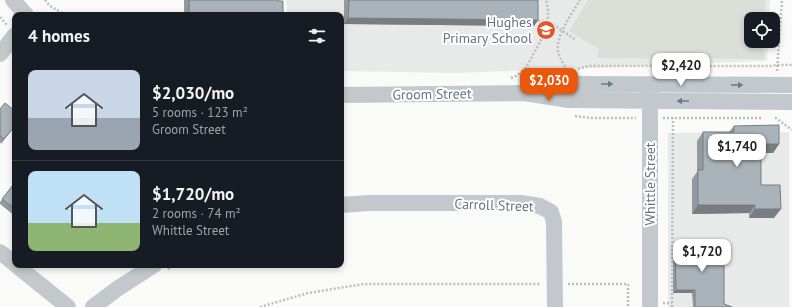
<!DOCTYPE html>
<html lang="en">
<head>
<meta charset="utf-8">
<style>
	body { margin:0; font-family:"PT Sans",sans-serif; background:#20242c; color:#f1f3f6; height:100vh; display:flex; flex-direction:column; font-size:15px; white-space:nowrap }
	* { box-sizing:border-box; margin:0 }
	p { font-size:13px; color:#9ea1a6 }
	.icon { flex:none; width:22px; height:22px; fill:none; stroke:currentColor; stroke-width:2; stroke-linecap:round; stroke-linejoin:round }
	.map { position:relative; flex:1; overflow:hidden }
	.details { position:absolute; left:12px; top:12px; width:332px; height:256px; display:flex; flex-direction:column; background:#171b24; border-radius:8px; box-shadow:0 2px 6px #0003 }
	.details>* { flex:none }
	.fabs { position:absolute; left:744px; top:12px; display:grid; gap:8px }
	.fabs a { display:grid; place-items:center; width:36px; height:36px; border-radius:8px; background:#171b24; box-shadow:0 2px 6px #0003; font-size:20px }
	.price { position:absolute; translate:-50% -34px; padding:0 9px; border-radius:8px; background:#fff; color:#222; font-size:13px; line-height:26px; filter:drop-shadow(0 1px 2px #0008) }
	.price::after { content:''; position:absolute; left:50%; top:24px; width:12px; height:9px; margin-left:-6px; background:inherit; clip-path:polygon(0 0,100% 0,50% 100%) }
	.price.selected { background:#ea580c; color:#fff }
	ul { padding:0; list-style:none }
	li { display:flex; align-items:center; gap:12px; height:100px; padding:0 16px }
	li+li { border-top:1px solid #363941 }
	li span { display:grid; place-items:center; flex:none; width:112px; height:80px; border-radius:8px; color:#555 }
	li>.icon { margin-inline-start:auto }
	span .icon { width:48px; height:48px; fill:#fffc; stroke-width:1 }
	li b { font-size:17px }
	h2 { display:flex; justify-content:space-between; align-items:center; height:48px; padding:0 16px; font-size:17px }
	.map>svg:first-child { display:block }
	.built { fill:#e8e9e9 }
	.green { fill:#dadfd7 }
	.lines { fill:none; stroke-linecap:round; stroke-linejoin:round }
	.path { stroke:#bbbfc2; stroke-width:2.5; stroke-dasharray:2 2; stroke-linecap:butt }
	.minor { stroke:#c3c8cc; stroke-width:16 }
	.wall { fill:#929a9f }
	.shaded-wall { fill:#777d82 }
	.building { fill:#aab3b9; stroke:#777d82 }
	.oneway { fill:#6a7a87 }
	.labels { text-anchor:middle; dominant-baseline:central; stroke-width:4; stroke-linejoin:round; paint-order:stroke }
	.poi-label { font-size:14px; fill:#657683; stroke:#fff; text-anchor:end }
	.street-label { font-size:14px; fill:#657683; stroke:#fff }
</style>
</head>
<body>
<div class="map">
<svg width="792" height="307" viewBox="0 0 792 307">
	<rect width="100%" height="100%" fill="#fafaf8"/>
	<!-- built -->
	<path class="built" d="M286 0H770L769 19H751V41H768L767 61 456 73 341 71V15H287Z
		M789 132V307H668V133Z"/>
	<!-- green -->
	<path class="green" d="M588 0H765V19H751V41H764V59L597 58 599 49 569 31Z"/>
	<g class="lines">
		<!-- path -->
		<path class="path" d="M45 0 50 6 66 15
			M0 17 7 25
			M534 21H548L576 40
			M525 69 538 46 548 25V8L546 0
			M578 69 588 66H771L777 65H792
			M567 70C564 65 561 60 559 55 553 38 572 14 580 0
			M777 71 782 0
			M511 78 516 76 525 69 559 70
			M575 116 590 118H636
			M663 118H762
			M775 118H776L792 130
			M168 269 174 265
			M568 284H628V307
			M663 303H672
			M260 307 308 293 364 284H541
			M672 307 673 118"/>
		<!-- minor -->
		<path class="minor" d="M13 0 26 15
			M0 54 15 35
			M533 91 568 84 792 85
			M650 91V307
			M341 95 524 93 569 100 792 102
			M341 205 369 203H521L540 206 551 212 554 222 555 307
			M0 252 15 264
			M16 265 68 307
			M93 307 117 289 154 265"/>
	</g>
	<!-- wall -->
	<path class="wall" d="M184 0H278L283 15H184Z
		M344 0H538V20L534 26 344 24Z
		M0 109 15 111V126L1 144 0 142Z
		M734 126 779 144 773 153H761V185L774 218H749V213L692 214V179L697 172V141L703 132H729Z
		M13 185 15 187V216L0 204V202Z
		M675 245 724 304 732 307H693L692 293H673V248Z
		M68 265H79L72 268Z"/>
	<!-- shaded-wall -->
	<path class="shaded-wall" d="M348 18 538 20 534 26 344 24Z
		M761 144H779L773 153H755Z
		M698 205H755L749 213 692 214Z
		M755 209H781L774 218H749Z
		M75 265H79L72 268Z
		M676 290H695L692 293H673Z"/>
	<!-- building -->
	<path class="building" d="M189 0H278V1H283V15H189Z
		M349 0H538V20L348 18Z
		M5 103 15 111V126L4 139 0 136V109Z
		M779 125V144H761V185H780L781 209H755V205H698V170H703V132H734V126Z
		M13 185 15 187V209L2 199Z
		M724 244V304L732 307H695V290H676L675 245Z"/>
	<!-- one-way arrows -->
	<defs><path id="oneway-solid" d="M-6-.8H1V-3.2L6.5 0L1 3.2V.8H-6Z"/></defs>
	<g class="oneway">
		<use href="#oneway-solid" transform="translate(607 84)"/>
		<use href="#oneway-solid" transform="translate(737 85)"/>
		<use href="#oneway-solid" transform="translate(683 101) rotate(-180)"/>
	</g>
	<!-- icons -->
	<defs>
		<symbol id="school-disc" viewBox="-11 -11 22 22"><circle r="9.5" fill="#e4572e" stroke="#fff"/><path d="M0-5L7-2L0 1L-7-2ZM-4 1L0 2.5L4 1V4Q0 6-4 4Z" fill="#fff"/></symbol>
	</defs>
	<g fill-rule="evenodd">
		<use href="#school-disc" x="535" y="19" width="22" height="22"/>
	</g>
	<g class="labels">
		<!-- poi labels -->
		<g class="poi-label">
			<text x="532" y="22">Hughes<tspan x="532" dy="16">Primary School</tspan></text>
		</g>
		<!-- street labels -->
		<g class="street-label">
			<text transform="translate(432 94) rotate(-1)">Groom Street</text>
			<text transform="translate(650 184) rotate(-90)">Whittle Street</text>
			<text transform="translate(494 205) rotate(2)">Carroll Street</text>
		</g>
	</g>
</svg>
<div class="fabs">
<a><svg class="icon" aria-label="locate" viewBox="0 0 24 24"><circle cx="12" cy="12" r="6"/><path d="M12 2v4M12 18v4M2 12h4M18 12h4"/></svg></a>
</div>
<b class="price" style="left:681px;top:87px">$2,420</b>
<b class="price selected" style="left:549px;top:102px">$2,030</b>
<b class="price" style="left:737px;top:168px">$1,740</b>
<b class="price" style="left:702px;top:273px">$1,720</b>
<section class="details">
<h2>4 homes<svg class="icon" aria-label="filters" viewBox="0 0 24 24"><path d="M4 7h16M4 17h16"/><circle cx="9" cy="7" r="2"/><circle cx="15" cy="17" r="2"/></svg></h2>
<ul>
<li><span style="background:linear-gradient(#c9d6e8 60%,#9aa5b1 0)"><svg class="icon" aria-label="home" viewBox="0 0 24 24"><path d="M3 11l9-7 9 7M6 9v11h12V9"/></svg></span><div><b>$2,030/mo</b><p>5 rooms · 123 m²</p><p>Groom Street</p></div></li>
<li><span style="background:linear-gradient(#bfe0f5 65%,#8fb573 0)"><svg class="icon" aria-label="home" viewBox="0 0 24 24"><path d="M3 11l9-7 9 7M6 9v11h12V9"/></svg></span><div><b>$1,720/mo</b><p>2 rooms · 74 m²</p><p>Whittle Street</p></div></li>
</ul>
</section>
</div>
</body>
</html>
